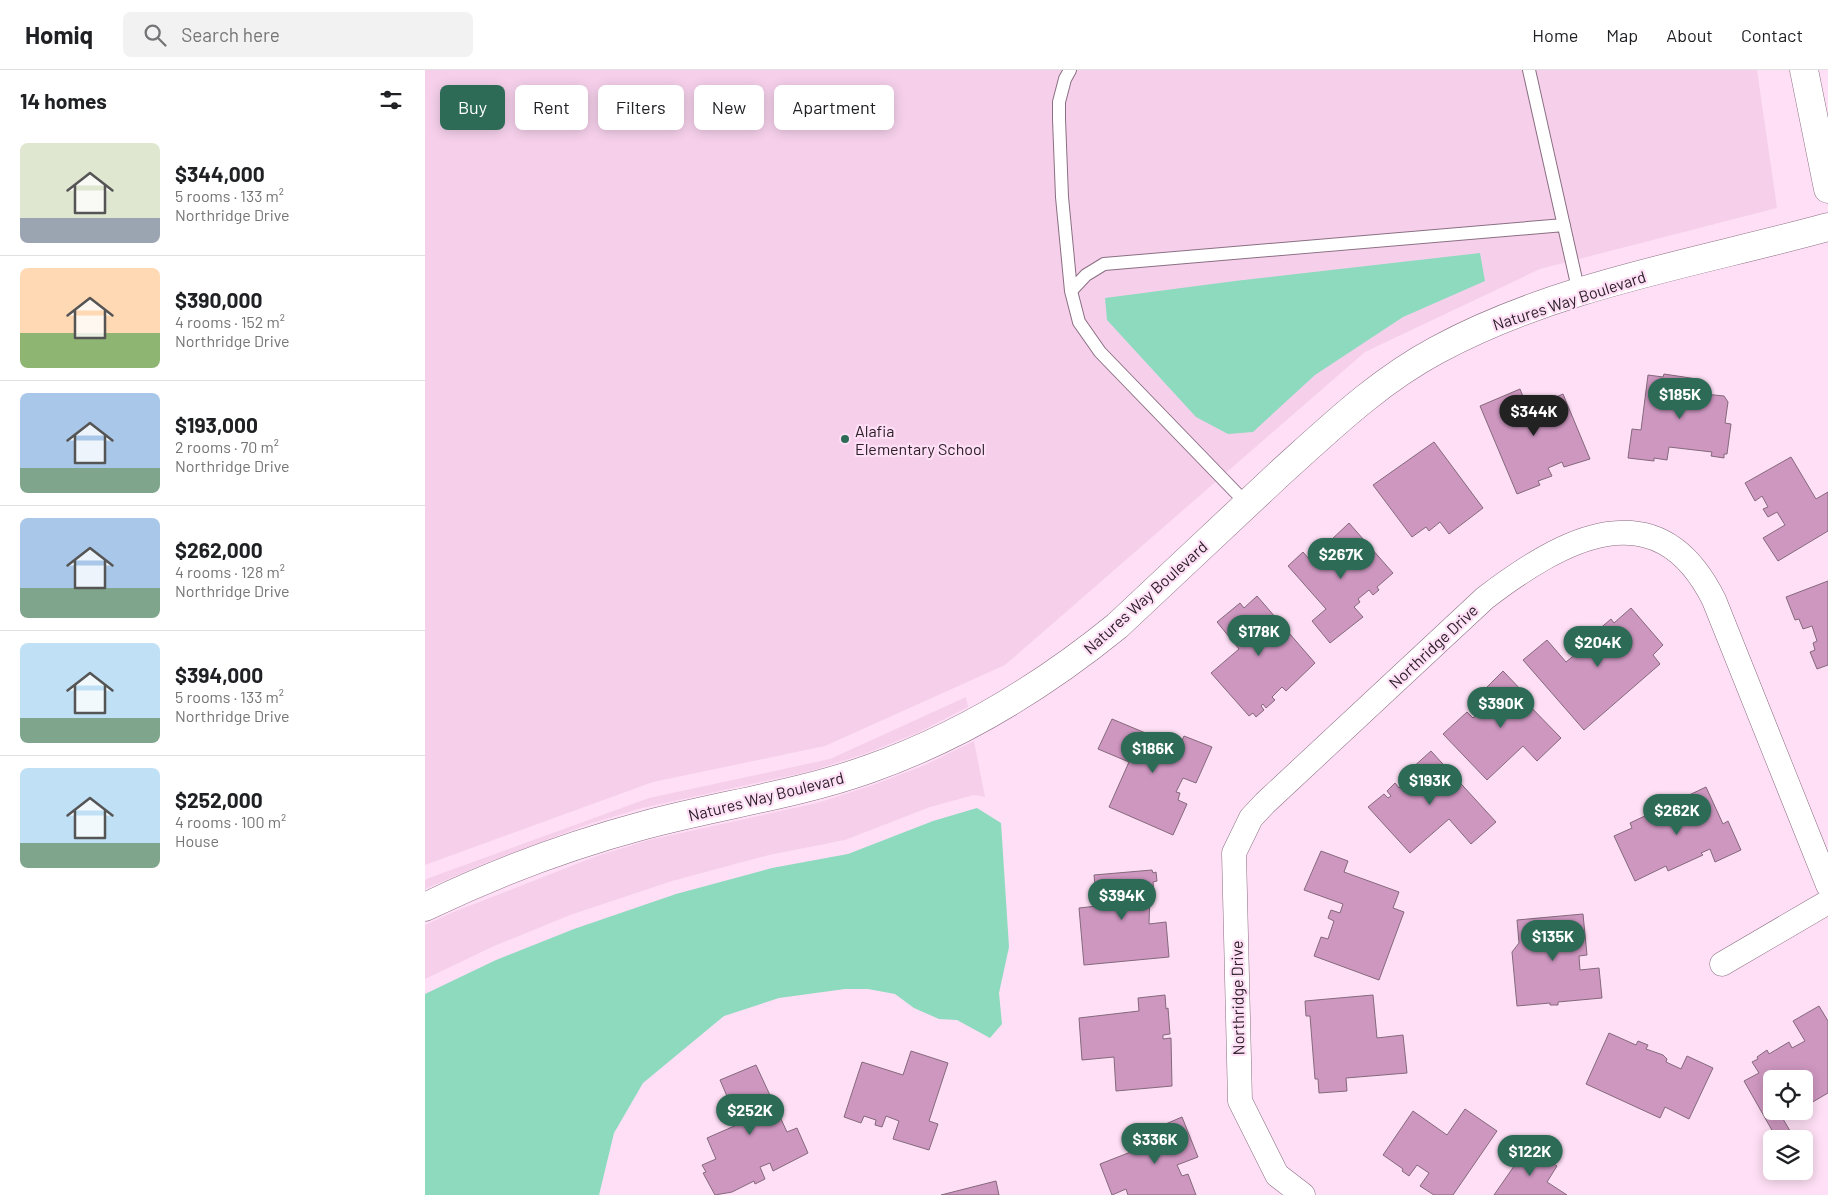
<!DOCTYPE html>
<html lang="en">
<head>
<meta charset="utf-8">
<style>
	body { margin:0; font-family:Barlow,sans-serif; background:#f2f2f2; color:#202124; height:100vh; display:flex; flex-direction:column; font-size:19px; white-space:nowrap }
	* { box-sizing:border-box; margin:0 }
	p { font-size:16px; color:#757577 }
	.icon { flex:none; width:28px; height:28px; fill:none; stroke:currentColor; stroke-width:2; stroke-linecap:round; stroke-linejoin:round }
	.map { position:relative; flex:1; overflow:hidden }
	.drawer { display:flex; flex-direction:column; background:#fff; width:425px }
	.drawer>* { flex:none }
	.banner { position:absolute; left:15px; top:15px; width:475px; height:45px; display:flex; gap:10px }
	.tools { position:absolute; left:1338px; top:1000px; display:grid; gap:10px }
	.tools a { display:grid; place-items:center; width:50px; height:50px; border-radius:8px; background:#fff; box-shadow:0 2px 12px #0003; font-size:25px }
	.price { position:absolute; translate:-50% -42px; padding:0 11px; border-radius:18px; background:#2d6b57; color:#fff; font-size:16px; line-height:32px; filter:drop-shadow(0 1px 2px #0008) }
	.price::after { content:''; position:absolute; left:50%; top:30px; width:15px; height:11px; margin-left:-8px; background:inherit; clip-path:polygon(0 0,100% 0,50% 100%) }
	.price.active { background:#222; color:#fff }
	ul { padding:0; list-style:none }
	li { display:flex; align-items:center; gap:15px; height:125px; padding:0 20px }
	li+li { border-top:1px solid #e0e0e0 }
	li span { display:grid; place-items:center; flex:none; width:140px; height:100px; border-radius:8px; color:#555 }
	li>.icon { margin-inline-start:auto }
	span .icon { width:60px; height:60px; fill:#fffc; stroke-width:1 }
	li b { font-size:21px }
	h2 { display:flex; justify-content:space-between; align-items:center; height:60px; padding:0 20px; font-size:21px }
	.chip { padding:0 18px; border-radius:8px; background:#fff; box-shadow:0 2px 12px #0003; font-size:18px; line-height:45px }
	.chip.active { background:#2d6b57; color:#fff }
	header { display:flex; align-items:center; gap:30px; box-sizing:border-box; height:70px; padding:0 25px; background:#fff; border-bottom:1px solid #e0e0e0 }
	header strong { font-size:24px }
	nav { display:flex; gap:28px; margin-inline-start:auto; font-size:18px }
	.search { width:350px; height:45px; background:#f2f2f2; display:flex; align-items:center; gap:12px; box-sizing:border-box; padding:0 18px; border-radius:8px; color:#757577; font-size:19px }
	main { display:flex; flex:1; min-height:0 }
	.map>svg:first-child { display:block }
	.built { fill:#f6d0eb }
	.water { fill:#8ddabf }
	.building { fill:#ce97c0; stroke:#84697c }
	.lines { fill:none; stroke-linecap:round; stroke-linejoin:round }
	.lane-casing { stroke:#8a6f83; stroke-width:14 }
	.street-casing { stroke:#8a6f83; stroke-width:25 }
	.secondary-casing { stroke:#8a6f83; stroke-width:29 }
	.lane { stroke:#fff; stroke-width:12 }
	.street { stroke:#fff; stroke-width:24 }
	.secondary { stroke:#fff; stroke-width:28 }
	.poi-dot { fill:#2d6b57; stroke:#fedff5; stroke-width:2 }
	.labels { text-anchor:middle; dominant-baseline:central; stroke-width:4.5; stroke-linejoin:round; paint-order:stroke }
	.street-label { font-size:16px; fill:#2c2029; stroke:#fedff5 }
	.poi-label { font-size:16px; fill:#2c2029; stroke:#fedff5; text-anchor:start }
</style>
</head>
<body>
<header>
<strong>Homiq</strong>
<div class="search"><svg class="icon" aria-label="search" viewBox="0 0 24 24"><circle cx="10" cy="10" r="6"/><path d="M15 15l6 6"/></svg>Search here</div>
<nav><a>Home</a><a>Map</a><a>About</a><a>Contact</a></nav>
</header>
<main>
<section class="drawer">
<h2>14 homes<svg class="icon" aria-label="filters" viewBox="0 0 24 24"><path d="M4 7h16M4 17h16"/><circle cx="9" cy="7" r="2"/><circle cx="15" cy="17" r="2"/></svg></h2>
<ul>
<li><span style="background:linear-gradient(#dfe7d0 75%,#9aa5b1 0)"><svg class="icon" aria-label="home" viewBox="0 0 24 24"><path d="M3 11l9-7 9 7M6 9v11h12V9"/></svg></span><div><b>$344,000</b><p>5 rooms · 133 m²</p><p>Northridge Drive</p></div></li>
<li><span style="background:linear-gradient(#ffd9b3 65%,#8fb573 0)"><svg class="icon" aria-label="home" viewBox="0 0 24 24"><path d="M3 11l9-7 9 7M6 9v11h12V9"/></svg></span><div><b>$390,000</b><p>4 rooms · 152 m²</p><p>Northridge Drive</p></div></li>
<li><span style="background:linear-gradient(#a9c7e8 75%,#7fa58c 0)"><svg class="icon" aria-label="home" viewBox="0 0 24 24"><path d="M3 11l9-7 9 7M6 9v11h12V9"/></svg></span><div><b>$193,000</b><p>2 rooms · 70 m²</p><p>Northridge Drive</p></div></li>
<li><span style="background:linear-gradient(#a9c7e8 70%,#7fa58c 0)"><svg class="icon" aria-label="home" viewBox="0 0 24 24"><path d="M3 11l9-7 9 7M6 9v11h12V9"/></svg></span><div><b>$262,000</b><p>4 rooms · 128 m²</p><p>Northridge Drive</p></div></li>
<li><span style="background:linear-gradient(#bfe0f5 75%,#7fa58c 0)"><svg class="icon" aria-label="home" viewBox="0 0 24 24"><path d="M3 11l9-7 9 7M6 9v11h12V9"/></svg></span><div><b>$394,000</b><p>5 rooms · 133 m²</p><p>Northridge Drive</p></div></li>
<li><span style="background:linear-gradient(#bfe0f5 75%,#7fa58c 0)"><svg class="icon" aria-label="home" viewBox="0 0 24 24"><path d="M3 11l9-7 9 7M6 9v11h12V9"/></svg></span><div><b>$252,000</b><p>4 rooms · 100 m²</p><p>House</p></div></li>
</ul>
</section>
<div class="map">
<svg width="1403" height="1125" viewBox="0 0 1403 1125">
	<rect width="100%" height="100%" fill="#fedff5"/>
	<!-- built -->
	<path class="built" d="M0 0H1332L1352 138 1115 199 940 282 580 595 400 676 228 712 0 795Z
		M541 627 543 637 490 664 439 684 386 701 217 738 164 754 63 792 0 819V810L4 808 224 728 405 689Z
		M549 671 560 727 549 725 505 737 420 770 344 785 247 811 145 845 67 877 0 909V855L26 843 172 786 224 770 392 733 448 715 500 695Z"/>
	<!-- water -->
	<path class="water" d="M1055 183 1060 211 978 247 890 305 828 362 803 364 771 347 682 250 680 228 810 211Z
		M552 738 576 753 584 877 574 923 577 954 565 968 532 950 514 949 489 938 470 924 443 919H420L354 928 299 946 218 1013 189 1063 174 1125H0V924L71 890 149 859 251 824 347 798 423 784 508 751Z"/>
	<!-- building -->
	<path class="building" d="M1239 304 1272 309 1270 323 1299 326 1303 332 1300 353 1306 354 1302 384H1299V388L1286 386 1287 382 1244 377 1242 390 1229 388V391L1203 388 1207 359 1216 360 1223 305 1238 307Z
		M1095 319 1103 339 1138 324 1165 389 1139 397 1137 392 1123 398 1127 406 1113 411 1115 415 1092 424 1055 336Z
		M1009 372 1058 438 1024 464 1015 452 1004 461 1001 457 987 467 948 415Z
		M1366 387 1391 429 1403 422V461L1353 491 1338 468 1360 455 1352 442 1343 447 1338 439 1343 437 1337 426 1330 431 1320 413Z
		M924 453 968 503 952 517 954 520 948 525 944 520 933 529 935 532 929 537 938 547 905 573 887 551 901 539 863 496 878 482 885 490Z
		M1403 511V595L1392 599 1385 582 1390 580 1388 573 1392 571 1387 556 1378 559 1374 549 1370 550 1361 527Z
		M832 526 890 593 861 621 857 617 847 627 850 630 841 638 838 634 836 636 839 640 831 647 828 643 824 646 786 603 814 579 792 552 815 533 819 538Z
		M1206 538 1238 575 1228 585 1235 594 1159 660 1098 590 1122 570 1141 592 1168 570 1162 563 1169 557 1172 561 1186 549 1189 553Z
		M1078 601 1099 623 1095 626 1136 668 1112 691 1098 676 1062 710 1018 664 1042 642 1048 648 1064 633 1055 624Z
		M687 649 754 677 759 666 787 677 771 713 758 708 751 722 755 723 753 730 762 734 748 765 684 737 704 692 673 679Z
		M1006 681 1071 752 1046 774 1024 749 985 783 943 737 959 724 963 728 966 726 962 721 970 713 974 718 990 704 986 699Z
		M1281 717 1298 754 1303 751 1316 780 1290 792 1285 779 1276 783 1278 785 1243 801 1241 796 1210 811 1189 766 1207 758 1205 753Z
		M896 781 923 791 919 802 974 822 968 838 979 842 954 910 889 886 896 867 903 869 909 851 903 848 906 840 915 843 918 834 879 820Z
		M727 800 728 803 731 802 732 811 728 812 729 821H725L724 854 741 852 744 887 659 895 654 838 672 836 669 805Z
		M1158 844 1162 885 1154 886 1155 900 1174 898 1177 928 1133 932V935H1125V933L1092 936 1087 882 1094 873 1092 850Z
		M740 925 741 939 743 938 745 964 738 965V969L746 968 747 1016 691 1021 689 987 657 990 654 948 714 941 713 928Z
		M948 925 952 968 978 965 982 1003 921 1008 922 1021 894 1023 893 1009H890L885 946H881L880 931Z
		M1394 936 1403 951V1023L1379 1037V1009H1346V1041H1372L1358 1049 1368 1066 1363 1069H1352L1319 1011 1334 1003 1327 992 1333 989 1332 987 1342 980 1344 984 1364 972 1367 978 1380 971 1368 951Z
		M1184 963 1211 975 1213 971 1223 975 1221 979 1238 985 1242 989 1241 992 1256 999 1262 986 1288 998 1264 1049 1240 1037 1235 1048 1161 1014Z
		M486 981 523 993 504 1051 513 1054 504 1080 468 1069 474 1051 461 1046 457 1057 450 1055 451 1050 439 1046 436 1053 419 1047 437 992 478 1005Z
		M331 995 362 1062 372 1058 383 1083 348 1101 345 1093 335 1097 340 1109 330 1114 329 1111 307 1122 290 1125 278 1103 281 1102 277 1095 291 1089 282 1068 314 1054 295 1010Z
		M1040 1039 1072 1061 1028 1125H1009L995 1116 1004 1103 992 1095 984 1106 977 1101 978 1099 958 1085 988 1041 1022 1065Z
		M757 1047 773 1087 752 1095 757 1106 763 1104 771 1125H703L701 1119 687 1125 675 1094 734 1071 729 1059Z
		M1103 1076 1132 1096 1122 1112 1142 1125H1069Z
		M571 1111 574 1125H516Z"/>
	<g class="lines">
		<defs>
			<path id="lane" d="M645 0 640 9 634 32V49L637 127 646 221 654 252 675 282 822 434
				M1104 0 1154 223
				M646 221 661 205 679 194 1139 155"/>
			<path id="street" d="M1297 894 1403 832
				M878 1125 852 1105 815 1031 809 783 826 748 840 733 1060 528C1136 470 1232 415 1289 530L1403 815"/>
			<path id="secondary" d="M1379 0 1403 119
				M0 837C70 803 145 775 220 755 294 735 371 725 444 699 535 667 617 617 692 556 746 505 800 455 854 404 904 359 952 312 1012 280 1132 215 1272 193 1403 157"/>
		</defs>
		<!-- lane casing -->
		<use href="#lane" class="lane-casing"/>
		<!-- street casing -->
		<use href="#street" class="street-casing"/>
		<!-- secondary casing -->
		<use href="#secondary" class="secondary-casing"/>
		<!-- lane -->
		<use href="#lane" class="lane"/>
		<!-- street -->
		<use href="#street" class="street"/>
		<!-- secondary -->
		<use href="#secondary" class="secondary"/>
	</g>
	<!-- markers -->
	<circle class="poi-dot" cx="420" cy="369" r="5"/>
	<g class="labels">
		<!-- street labels -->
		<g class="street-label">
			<text transform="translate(1144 230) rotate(-18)">Natures Way Boulevard</text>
			<text transform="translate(720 527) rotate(-42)">Natures Way Boulevard</text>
			<text transform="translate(1008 576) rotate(-43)">Northridge Drive</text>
			<text transform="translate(341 726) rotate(-14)">Natures Way Boulevard</text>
			<text transform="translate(812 928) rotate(-91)">Northridge Drive</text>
		</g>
		<!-- poi labels -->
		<g class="poi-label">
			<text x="430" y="360">Alafia<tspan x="430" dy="18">Elementary School</tspan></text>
		</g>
	</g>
</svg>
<div class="tools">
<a><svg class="icon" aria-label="locate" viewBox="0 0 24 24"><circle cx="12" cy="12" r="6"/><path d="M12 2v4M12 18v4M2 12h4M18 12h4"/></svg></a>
<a><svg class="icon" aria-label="layers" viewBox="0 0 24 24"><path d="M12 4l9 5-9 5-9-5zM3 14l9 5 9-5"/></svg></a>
</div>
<b class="price" style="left:1255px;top:350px">$185K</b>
<b class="price active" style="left:1109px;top:367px">$344K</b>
<b class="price" style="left:916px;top:510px">$267K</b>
<b class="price" style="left:834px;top:587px">$178K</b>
<b class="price" style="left:1173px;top:598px">$204K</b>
<b class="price" style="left:1076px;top:659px">$390K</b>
<b class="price" style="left:728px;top:704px">$186K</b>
<b class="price" style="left:1005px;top:736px">$193K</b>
<b class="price" style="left:1252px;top:766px">$262K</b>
<b class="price" style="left:697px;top:851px">$394K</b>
<b class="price" style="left:1128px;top:892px">$135K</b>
<b class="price" style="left:325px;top:1066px">$252K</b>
<b class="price" style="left:730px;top:1095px">$336K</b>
<b class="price" style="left:1105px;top:1107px">$122K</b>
<div class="banner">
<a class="chip active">Buy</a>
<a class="chip">Rent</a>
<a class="chip">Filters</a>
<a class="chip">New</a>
<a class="chip">Apartment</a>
</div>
</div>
</main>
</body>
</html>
